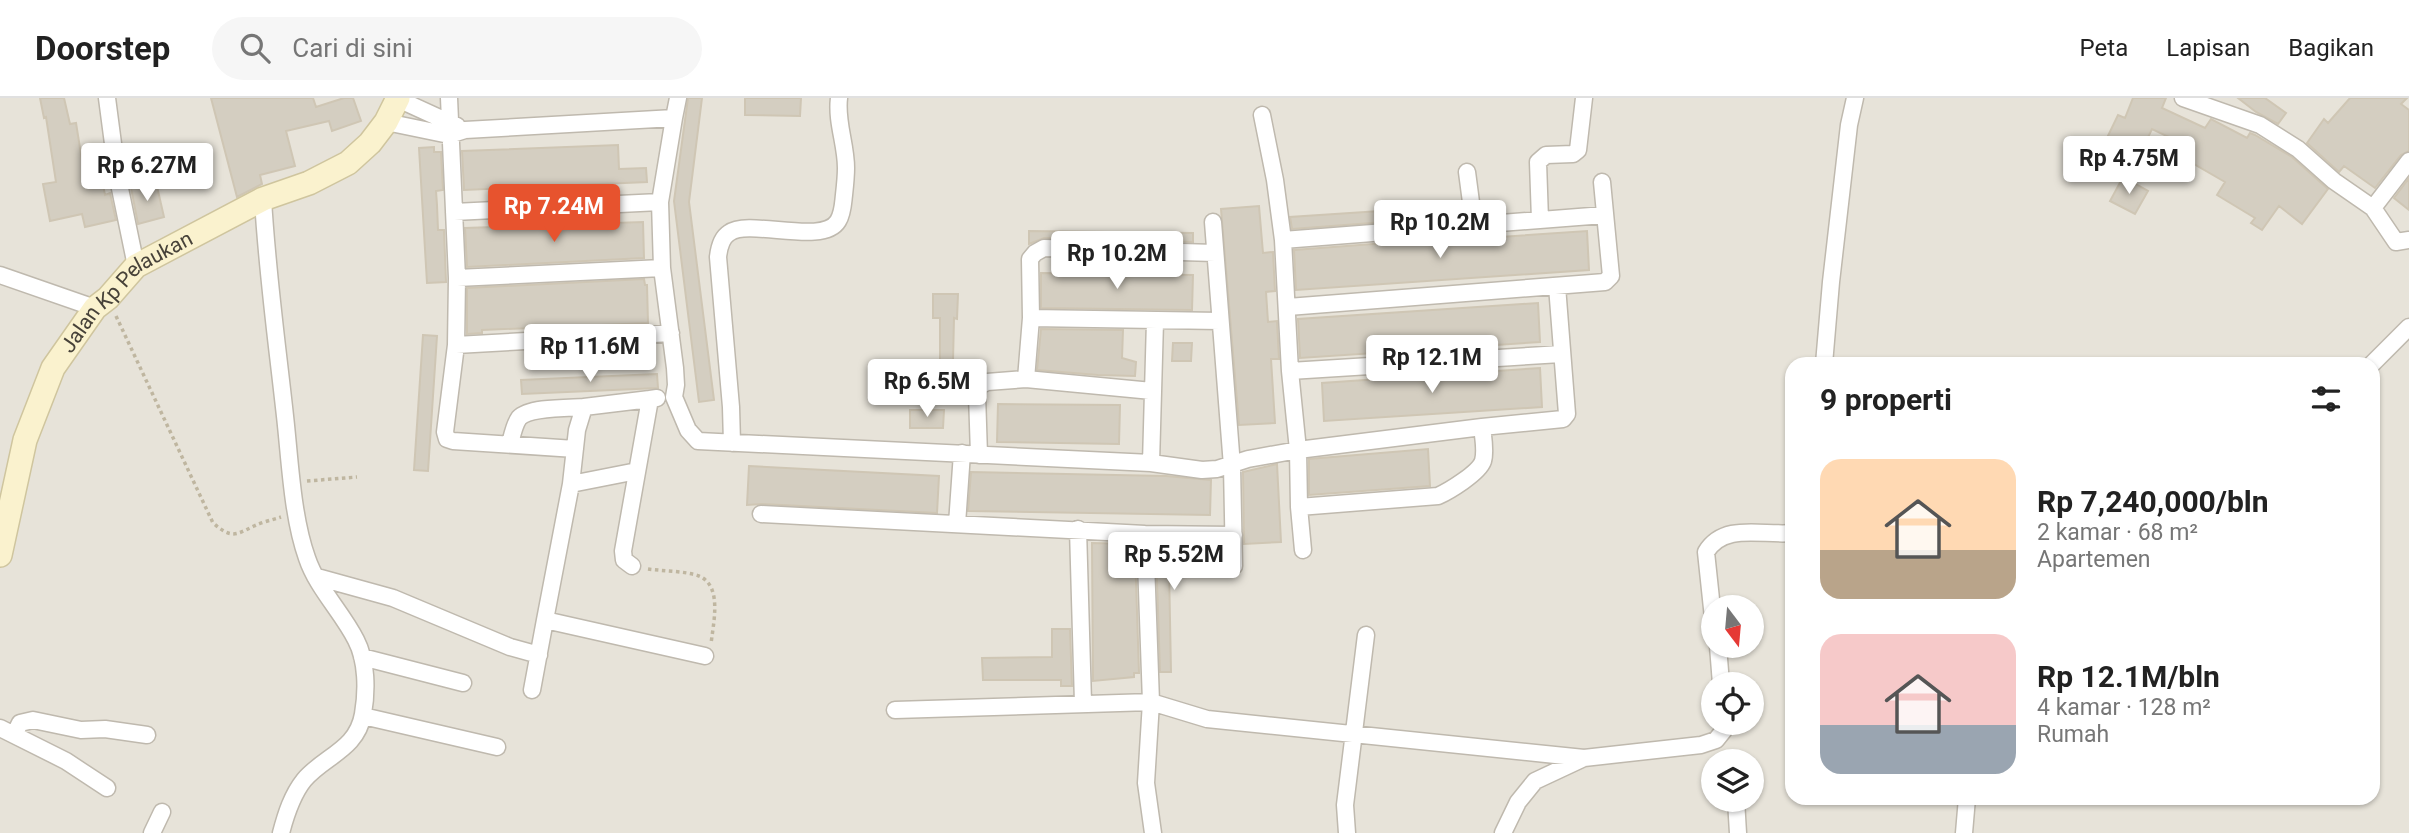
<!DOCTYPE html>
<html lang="id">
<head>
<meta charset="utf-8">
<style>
	body { margin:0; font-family:Roboto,sans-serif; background:#f6f6f6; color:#222; height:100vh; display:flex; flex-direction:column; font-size:26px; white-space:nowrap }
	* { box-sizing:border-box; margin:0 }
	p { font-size:23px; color:#767676 }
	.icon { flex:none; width:38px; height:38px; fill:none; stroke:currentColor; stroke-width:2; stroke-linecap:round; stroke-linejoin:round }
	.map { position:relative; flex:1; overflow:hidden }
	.sheet { position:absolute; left:1785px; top:259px; width:595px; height:448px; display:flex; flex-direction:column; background:#fff; border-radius:21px; box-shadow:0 2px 5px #0004 }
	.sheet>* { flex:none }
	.needle { width:46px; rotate:164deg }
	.fabs { position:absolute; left:1701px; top:497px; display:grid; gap:14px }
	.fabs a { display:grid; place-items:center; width:63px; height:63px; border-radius:50%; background:#fff; box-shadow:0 2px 5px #0004; font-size:35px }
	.price { position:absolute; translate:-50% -60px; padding:0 16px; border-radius:7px; background:#fff; color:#222; font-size:23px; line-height:46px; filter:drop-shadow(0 2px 4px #0008) }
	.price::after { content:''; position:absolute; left:50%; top:42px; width:21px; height:16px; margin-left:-10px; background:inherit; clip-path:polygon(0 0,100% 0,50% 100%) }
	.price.current { background:#e7532e; color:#fff }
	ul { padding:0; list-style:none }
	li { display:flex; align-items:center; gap:21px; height:175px; padding:0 35px }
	li span { display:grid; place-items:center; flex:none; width:196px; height:140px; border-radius:21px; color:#555 }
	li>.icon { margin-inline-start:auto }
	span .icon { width:84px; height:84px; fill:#fffc; stroke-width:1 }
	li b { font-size:30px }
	h2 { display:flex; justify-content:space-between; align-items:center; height:84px; padding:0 35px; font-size:30px }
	header { display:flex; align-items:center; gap:42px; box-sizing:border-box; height:98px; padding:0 35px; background:#fff; border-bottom:2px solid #e0e0e0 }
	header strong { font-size:33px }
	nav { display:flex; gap:38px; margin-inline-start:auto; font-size:24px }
	.search { width:490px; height:63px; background:#f6f6f6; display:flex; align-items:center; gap:18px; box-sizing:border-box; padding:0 24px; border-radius:38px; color:#767676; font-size:26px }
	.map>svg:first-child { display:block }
	.residential { fill:#e7e3d9; fill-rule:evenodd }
	.building { fill:#d4cec1; stroke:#cfc6b4; stroke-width:2 }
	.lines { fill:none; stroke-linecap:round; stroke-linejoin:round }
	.street-casing { stroke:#bfb9ae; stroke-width:19 }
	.secondary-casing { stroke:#cfc59e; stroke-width:26 }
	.path { stroke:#bfb6a0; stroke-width:3.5; stroke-dasharray:3.5 3.5; stroke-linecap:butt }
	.street { stroke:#fff; stroke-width:16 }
	.secondary { stroke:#faf2ce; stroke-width:23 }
	.labels { text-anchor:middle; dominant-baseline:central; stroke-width:7; stroke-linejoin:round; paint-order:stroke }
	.street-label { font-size:21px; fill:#474239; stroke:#fff }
</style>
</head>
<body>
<header>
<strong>Doorstep</strong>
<div class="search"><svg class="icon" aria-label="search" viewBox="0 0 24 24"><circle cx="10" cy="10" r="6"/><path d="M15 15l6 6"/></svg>Cari di sini</div>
<nav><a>Peta</a><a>Lapisan</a><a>Bagikan</a></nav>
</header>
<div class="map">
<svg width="2409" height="735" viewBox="0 0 2409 735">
	<rect width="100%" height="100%" fill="#f4f1ea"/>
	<!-- residential -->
	<path class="residential" d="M0 0H2409V735H0ZM1792 266H2373V700H1792ZM1713 509H1752V548H1713ZM1713 586H1752V625H1713ZM1713 663H1752V702H1713Z"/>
	<!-- building -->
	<path class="building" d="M40 0H64L70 26 76 25 84 75 100 72 105 97 110 95 116 122 85 129 82 116 50 123 43 86 56 84 46 19 44 20Z
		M211 0H313L316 9 344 0H353L361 23 332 33 329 23 286 33 295 68 260 77 262 86 237 99Z
		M688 0H702L689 104 714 302 699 304 674 103Z
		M745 0H801L800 18 745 17Z
		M2133 0H2166L2162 10 2205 30 2211 21 2247 40 2250 35 2255 37 2292 59 2328 91 2302 126 2279 108 2262 132 2251 125 2255 120 2217 97 2225 84 2182 59 2188 48 2152 31 2138 60 2105 44 2118 17 2125 20Z
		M2238 0H2265L2286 15 2278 26 2256 14Z
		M2350 0H2407L2401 6 2409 12V53L2401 57 2375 90 2344 68 2339 74 2307 45 2324 21 2328 25Z
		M618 47 619 71 646 70 647 84 464 92 462 53Z
		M434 49V54H441L443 92 436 93 437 107 438 132H444L446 184 427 185 419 50Z
		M2123 79 2148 93 2135 116 2110 103Z
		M2409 80V112L2394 100Z
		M156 84 164 119 138 126 131 90Z
		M1259 108 1263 155 1273 154 1275 193 1266 194 1268 224 1277 223 1279 261H1271L1275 325 1239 327 1221 111Z
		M1410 111 1411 122 1292 131 1290 119Z
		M643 124 644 160 467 169 465 130Z
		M1029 133 1193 135V144L1044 140 1029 146Z
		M1587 133 1589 172 1296 192 1294 152 1412 143V145Z
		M1041 175 1193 177 1192 212 1041 210Z
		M644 181 645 187H647L648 225 482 232V235L467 236V190Z
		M933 196H958L957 221 954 220 953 263H940V220H933Z
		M1538 205 1540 244 1300 260 1298 221Z
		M1041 231 1123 232 1122 260 1136 264 1135 278 1098 277 1037 272Z
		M423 237 437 238 428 373 414 372Z
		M1173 245H1192L1191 263H1172Z
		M880 264H905L904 290 879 289Z
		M1540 270 1542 309 1324 323 1322 285Z
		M657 276 658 290 522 296 521 282Z
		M998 306 1120 307 1119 346 997 344Z
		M910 312H944L943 330H910Z
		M1428 351 1430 388 1309 397V361Z
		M1277 366 1281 444 1244 446 1243 374Z
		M749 368 939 378 937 415 762 406 747 407Z
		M971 374 1166 378 1211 382 1210 417 968 413Z
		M1092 445 1131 446V453H1135L1139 575H1134V579L1093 583Z
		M1156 452H1169V455L1214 452 1215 470H1169L1171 574H1160Z
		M1052 531H1070L1072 588H1061V582H983L982 560 1052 559Z"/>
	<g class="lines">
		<defs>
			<path id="street" d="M107 0 117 76 136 168
				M449 0 457 180 456 247 445 334 447 341 453 343 575 351
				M2183 0 2260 27 2298 51 2334 83 2373 110 2396 144 2409 142
				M398 1 457 28
				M674 20 678 0
				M386 24 449 37 465 32 674 20 660 104 662 170 675 270 676 287 674 299 688 332 698 343 1151 365 1202 372 1217 371 1248 361 1298 352 1290 273 1283 142 1275 82 1262 17
				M1467 74 1474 127
				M263 101C267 174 277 245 285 318 290 362 292 418 307 460 317 490 342 514 356 542 367 563 367 593 363 616 357 652 324 658 304 682 292 697 286 716 281 735
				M2373 110 2409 63
				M454 114 660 104
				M1540 122 1538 64 1546 57 1573 56 1578 52 1584 0
				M1213 124 1232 368 1234 468
				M1283 142 1604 117
				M0 177 95 210
				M457 180 662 170
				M1288 209 1605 184 1611 178 1602 84
				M1031 220 1220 223
				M456 247 671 235
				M1824 266 1831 184 1849 27 1855 0
				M2372 266 2409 229
				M1290 273 1561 256
				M1026 281 1031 220 1030 161 1035 155 1044 150 1215 155
				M650 301 584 309 577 332 571 386 545 522 705 558
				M732 345 731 309 718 159C719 150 721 140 729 135 749 120 823 148 838 123 843 115 843 105 844 97 845 88 846 79 846 70 846 46 836 24 839 0
				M510 346C512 338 514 327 519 320 529 309 568 310 584 309
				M979 357 977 296 979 288 987 284 1026 281 1152 293
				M1151 365 1155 223
				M571 386 637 373
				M1299 409 1438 398C1449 393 1479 375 1483 363 1486 353 1483 339 1482 329
				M761 416 1145 436 1234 437
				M957 426 962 355
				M1078 431 1083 605
				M1145 436 1151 604 1146 685 1153 735
				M1303 452 1299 409 1298 352 1482 329 1563 321 1567 316 1557 188
				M632 468 624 462 623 453 650 301 657 300
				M317 479 393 500 510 549 539 557
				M1713 520 1706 454C1724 424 1763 438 1792 435
				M1718 548 1721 586
				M362 559 463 585
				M532 592 545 522
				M895 612 1151 604 1207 621 1584 660 1701 647 1716 642 1724 632 1723 625
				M363 618 497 649
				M0 630 66 663 107 690
				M14 637 20 625 33 622 81 632 105 631 147 637
				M1736 702 1738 735
				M152 735 162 714
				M1347 735 1345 707 1366 537
				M1503 735 1518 704 1535 683 1582 661
				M1964 735 1967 700"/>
			<g id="secondary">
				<path id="s1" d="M0 457 25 342 53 270 95 210 108 200 136 168 263 101 309 85 348 65 370 45 386 24 398 0"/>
			</g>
		</defs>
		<!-- street casing -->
		<use href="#street" class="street-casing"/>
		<!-- secondary casing -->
		<use href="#secondary" class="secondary-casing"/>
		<!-- path -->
		<path class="path" d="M116 218 213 425C231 440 234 438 254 428 262 424 272 422 281 419
			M307 383 357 379
			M648 471C662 473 686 473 699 478 723 488 713 526 711 546"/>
		<!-- street -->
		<use href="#street" class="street"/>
		<!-- secondary -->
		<use href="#secondary" class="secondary"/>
	</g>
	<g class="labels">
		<!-- street labels -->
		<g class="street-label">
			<text stroke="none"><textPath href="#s1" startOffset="303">Jalan Kp Pelaukan</textPath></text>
		</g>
	</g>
</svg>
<div class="fabs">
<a><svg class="needle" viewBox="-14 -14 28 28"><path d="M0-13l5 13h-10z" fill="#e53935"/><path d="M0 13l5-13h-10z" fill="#767676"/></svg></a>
<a><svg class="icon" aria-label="locate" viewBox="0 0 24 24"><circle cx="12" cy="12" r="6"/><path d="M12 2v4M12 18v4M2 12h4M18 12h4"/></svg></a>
<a><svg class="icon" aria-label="layers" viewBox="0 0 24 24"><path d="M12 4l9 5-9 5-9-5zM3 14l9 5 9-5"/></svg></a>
</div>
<b class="price" style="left:2129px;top:98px">Rp 4.75M</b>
<b class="price" style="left:147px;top:105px">Rp 6.27M</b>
<b class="price current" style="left:554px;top:146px">Rp 7.24M</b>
<b class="price" style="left:1440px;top:162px">Rp 10.2M</b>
<b class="price" style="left:1117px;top:193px">Rp 10.2M</b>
<b class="price" style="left:590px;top:286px">Rp 11.6M</b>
<b class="price" style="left:1432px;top:297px">Rp 12.1M</b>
<b class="price" style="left:927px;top:321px">Rp 6.5M</b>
<b class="price" style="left:1174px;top:494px">Rp 5.52M</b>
<section class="sheet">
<h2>9 properti<svg class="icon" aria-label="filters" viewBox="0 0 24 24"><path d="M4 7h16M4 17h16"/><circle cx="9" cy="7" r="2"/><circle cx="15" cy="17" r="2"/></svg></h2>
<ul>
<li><span style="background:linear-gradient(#ffd9b3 65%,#b9a48a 0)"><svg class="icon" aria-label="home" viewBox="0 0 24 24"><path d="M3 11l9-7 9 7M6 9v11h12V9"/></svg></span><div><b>Rp 7,240,000/bln</b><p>2 kamar · 68 m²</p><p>Apartemen</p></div></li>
<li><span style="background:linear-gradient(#f6c9c9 65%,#9aa5b1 0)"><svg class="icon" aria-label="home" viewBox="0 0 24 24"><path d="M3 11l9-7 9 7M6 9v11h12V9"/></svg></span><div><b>Rp 12.1M/bln</b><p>4 kamar · 128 m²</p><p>Rumah</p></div></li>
</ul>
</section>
</div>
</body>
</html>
